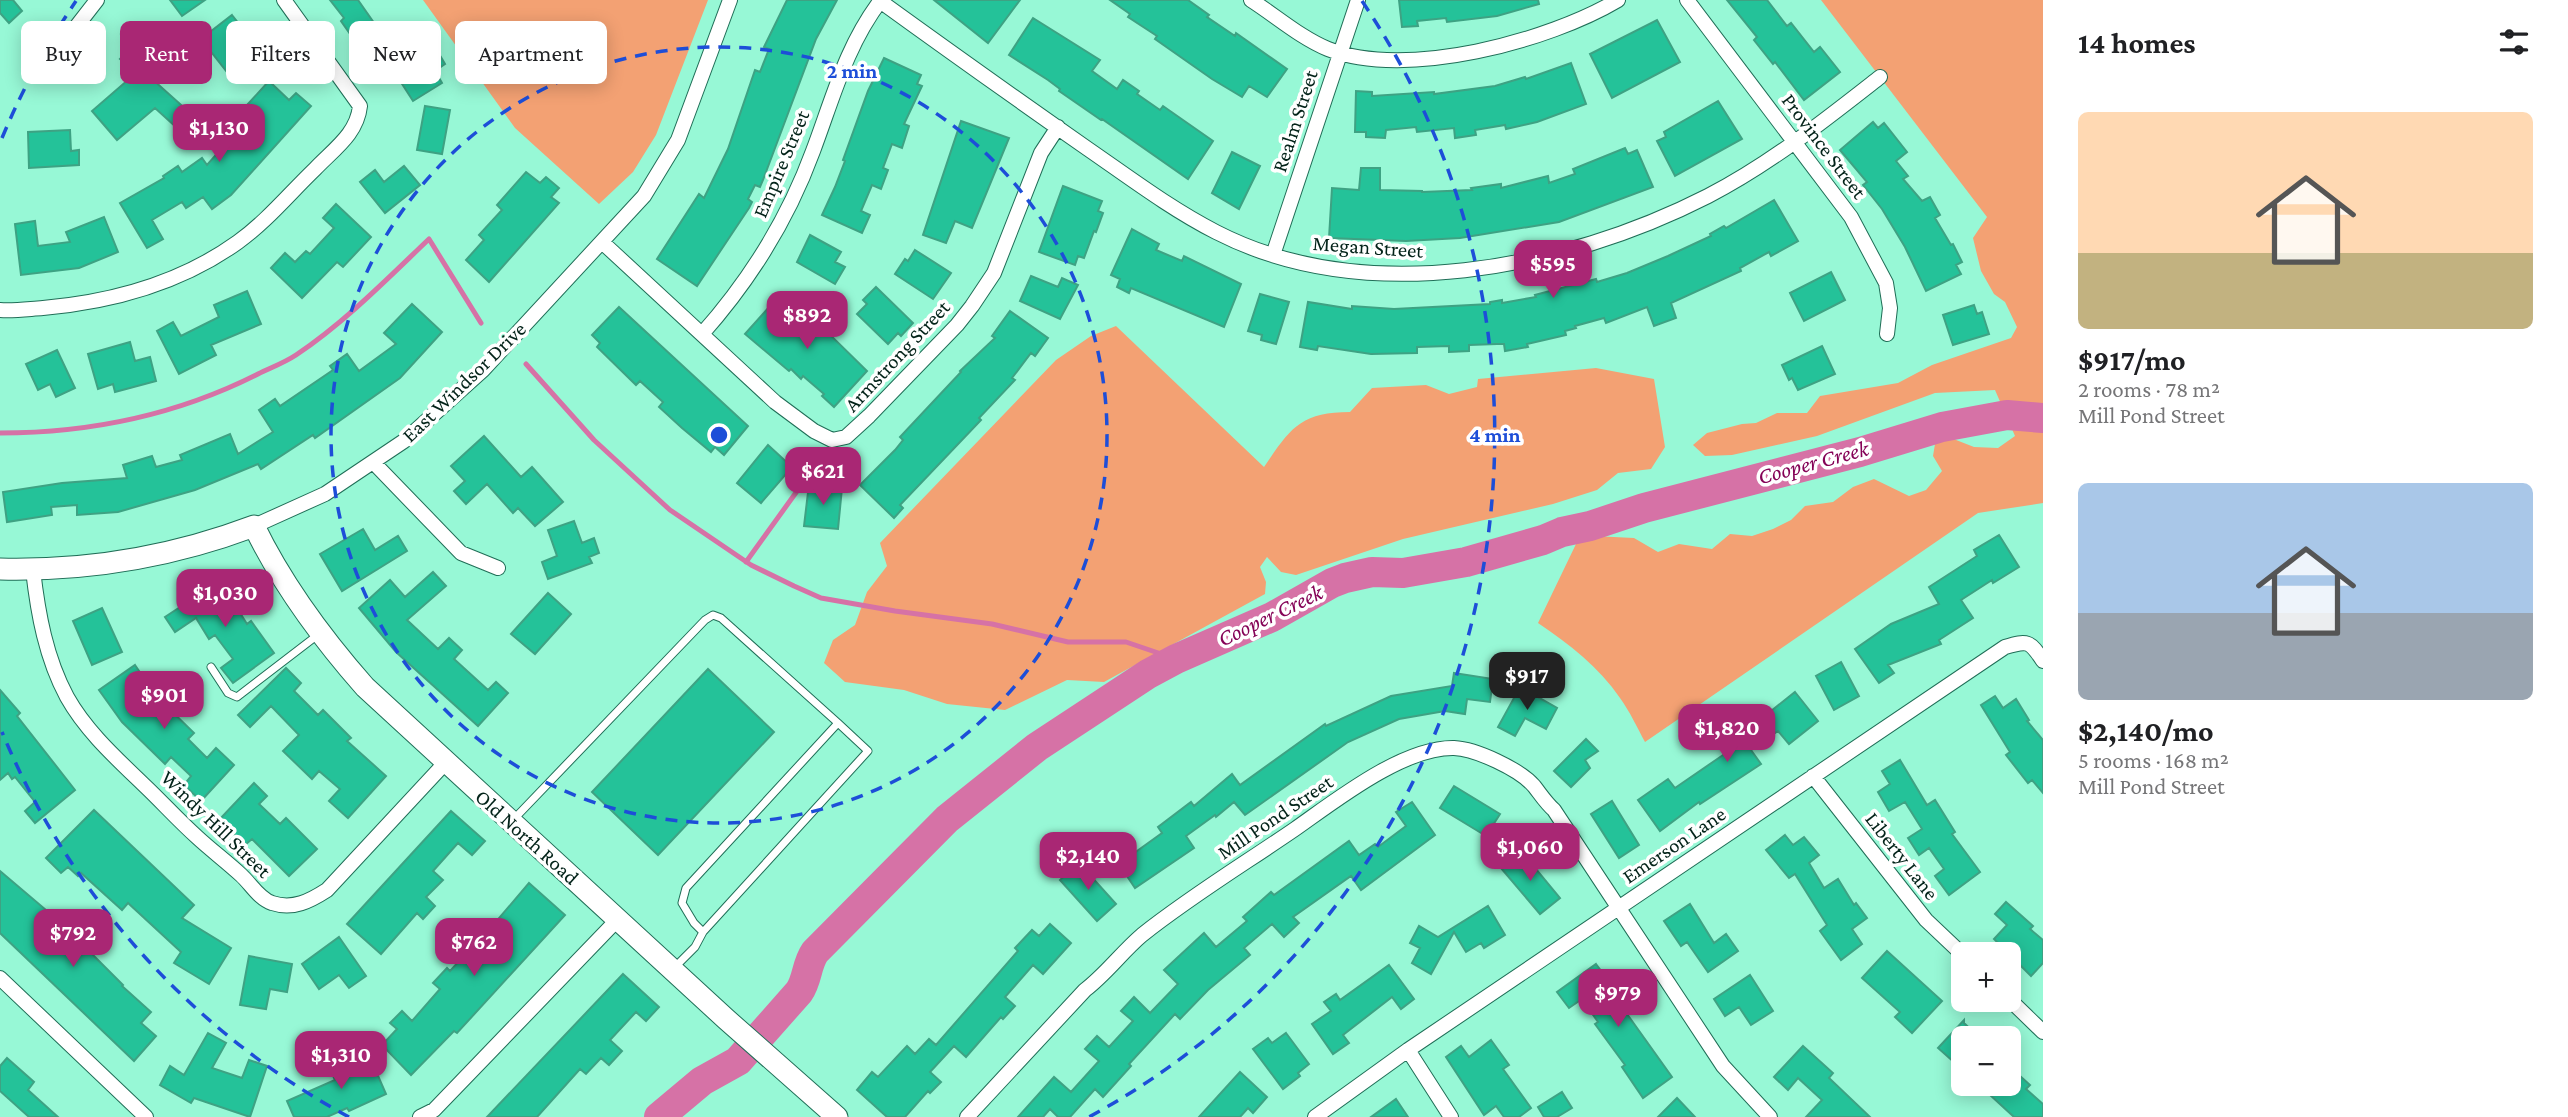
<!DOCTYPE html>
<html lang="en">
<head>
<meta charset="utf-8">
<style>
	body { margin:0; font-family:"Crimson Pro",serif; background:#f2f2f2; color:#202124; height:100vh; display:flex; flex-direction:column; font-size:26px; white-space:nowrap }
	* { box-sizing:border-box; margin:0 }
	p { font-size:23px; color:#757577 }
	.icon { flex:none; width:38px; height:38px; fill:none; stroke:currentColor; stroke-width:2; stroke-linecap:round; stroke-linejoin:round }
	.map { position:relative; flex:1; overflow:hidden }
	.sheet { display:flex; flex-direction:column; background:#fff; width:525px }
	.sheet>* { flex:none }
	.top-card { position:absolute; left:21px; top:21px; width:665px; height:63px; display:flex; gap:14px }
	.fabs { position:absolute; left:1951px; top:942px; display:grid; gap:14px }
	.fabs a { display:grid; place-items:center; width:70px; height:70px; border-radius:10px; background:#fff; box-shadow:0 4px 18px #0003; font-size:35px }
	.price { position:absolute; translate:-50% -60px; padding:0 16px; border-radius:14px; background:#a92774; color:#fff; font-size:23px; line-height:46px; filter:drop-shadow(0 2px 4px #0008) }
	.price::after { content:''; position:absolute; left:50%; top:42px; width:21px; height:16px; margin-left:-10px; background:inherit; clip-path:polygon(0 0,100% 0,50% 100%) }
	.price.current { background:#222; color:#fff }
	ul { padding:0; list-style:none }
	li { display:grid; align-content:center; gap:14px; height:371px; padding:0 35px }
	li span { display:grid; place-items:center; height:217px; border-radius:10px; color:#555 }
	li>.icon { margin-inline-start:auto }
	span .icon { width:126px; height:126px; fill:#fffc; stroke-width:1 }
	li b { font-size:30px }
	h2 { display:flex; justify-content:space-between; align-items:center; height:84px; padding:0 35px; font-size:30px }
	.chip { padding:0 24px; border-radius:10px; background:#fff; box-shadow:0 4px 18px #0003; font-size:24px; line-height:63px }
	.chip.current { background:#a92774; color:#fff }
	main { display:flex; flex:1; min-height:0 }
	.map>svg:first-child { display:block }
	.green { fill:#f3a173 }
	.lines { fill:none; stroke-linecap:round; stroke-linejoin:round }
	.stream { stroke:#d672a6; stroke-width:5 }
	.river { stroke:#d672a6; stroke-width:30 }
	.building { fill:#24c299; stroke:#3ea283; stroke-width:2 }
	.lane-casing { stroke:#206e57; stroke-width:9 }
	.street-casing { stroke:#206e57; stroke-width:16 }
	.secondary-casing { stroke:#206e57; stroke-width:23 }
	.lane { stroke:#fff; stroke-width:7 }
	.street { stroke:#fff; stroke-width:14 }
	.secondary { stroke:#fff; stroke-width:21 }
	.ring { fill:none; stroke:#1d4ed8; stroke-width:3.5; stroke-dasharray:12 9 }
	.labels { text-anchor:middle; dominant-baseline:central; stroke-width:7; stroke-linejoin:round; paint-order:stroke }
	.street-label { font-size:21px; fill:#032319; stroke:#fff }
	.water-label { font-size:23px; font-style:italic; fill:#850357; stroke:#fff }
	.centre { fill:#1d4ed8; stroke:#fff; stroke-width:3.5 }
	.ring-label { font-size:21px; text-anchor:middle; font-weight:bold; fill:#1d4ed8; stroke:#fff; stroke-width:7; stroke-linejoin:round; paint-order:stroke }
</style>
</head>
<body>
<main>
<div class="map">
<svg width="2043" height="1117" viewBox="0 0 2043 1117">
	<rect width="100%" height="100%" fill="#97f8d6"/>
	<!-- green -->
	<path class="green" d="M423 0H708L656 135 633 172 599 204 515 128Z
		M1821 0H2043V503L1978 513 1645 742C1637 727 1630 712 1620 698 1599 667 1569 644 1538 623L1576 544 1593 536 1634 538 1658 552 1679 544 1712 549 1730 534 1752 536 1773 529 1791 520 1805 506 1833 502 1853 487 1874 479 1909 496 1926 490 1942 471 1933 456 1935 444 1951 438 1974 447 1998 448 2015 436 1995 390 1935 393 1817 436 1732 455 1705 456 1693 445 1707 433 1742 424 1756 423 1777 413H1807L1820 396 1898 383 1932 365 2011 338 2017 327 2005 302 1994 294 1981 271 1973 238 1987 217Z
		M1116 326 1264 467C1290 429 1300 412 1350 412L1372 388 1426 385 1449 394 1477 387 1478 379 1596 368 1654 379 1665 447 1651 469 1618 473 1597 490 1553 504 1403 539 1296 575 1281 572 1267 557 1260 567 1266 582 1265 594 1104 682 1067 680 1005 710 947 704 904 690 845 682 824 663 833 640 855 625 867 592 887 566 880 543 1056 360 1091 336Z"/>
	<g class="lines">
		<!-- stream -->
		<path class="stream" d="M526 364 594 440 670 510 751 565 794 586 821 598 895 611 992 624 1068 642H1126L1176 659
			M0 433C90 433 177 415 258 374 270 368 284 363 296 355 345 322 386 280 429 239L481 323
			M746 562 818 462"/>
		<!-- river -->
		<path class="river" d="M659 1117 702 1081 738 1061 799 992C808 979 806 965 815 952L947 819 1037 747 1148 674 1176 659 1272 617 1332 583 1345 578 1372 572 1403 573 1466 562 1543 540 1562 532 1590 526 1644 508 1860 452 1942 427 2007 415 2043 418"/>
	</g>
	<!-- building -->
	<path class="building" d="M0 0H13L22 11 9 23 0 13Z
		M170 0H205L182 16Z
		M330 0H358L386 40 365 55 341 21 344 18Z
		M787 0H837L816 39 763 180 760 187 755 185 748 199 752 202 749 208 697 286 657 259 699 194 704 198 728 149 755 70 760 72 769 49 764 47Z
		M934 0H1020L988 43Z
		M1110 0H1188L1209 15 1207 17 1235 36 1236 33 1287 69 1267 97 1249 86 1242 97 1212 79 1155 39 1157 36 1128 17 1130 14Z
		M1399 0H1538L1539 4 1497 16 1447 22 1446 18 1417 21 1418 26 1402 27Z
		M1727 0H1767L1787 26 1791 23 1814 52 1820 47 1840 72 1804 100 1775 62 1773 64 1754 40 1757 37Z
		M232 15 243 29 234 36 249 55 227 72 201 39Z
		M1033 18 1100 60 1092 71 1117 89 1123 80 1139 91 1137 94 1160 110 1163 106 1213 141 1188 179 1102 119 1101 120 1059 91 1060 89 1048 80 1009 55Z
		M1657 20 1680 62 1612 98 1590 54Z
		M132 23 170 59 151 78 189 112 176 127 155 108 117 140 92 111 136 73 120 59 133 46 121 34Z
		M435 47 445 64 435 71 442 83 413 101 395 73Z
		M884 58 921 75 917 84 922 86 904 124 909 126 902 148 892 144 883 168 888 170 881 189 872 185 861 211 870 215 862 233 822 215 835 187 845 161 843 160 868 91Z
		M1571 63 1586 104 1537 122 1506 129 1505 125 1475 130 1476 135 1455 138 1454 128 1417 132 1416 127 1386 130 1385 138 1366 137V132H1355L1356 91 1372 92V96L1434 92V94L1495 86 1525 77 1526 79Z
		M269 81 289 100 296 93 311 106 231 195 212 209 203 197 186 208 182 202 152 220 163 239 147 248 120 203 164 178 163 176 178 166 182 172 202 158 207 165 254 112 247 105Z
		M1718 101 1742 139 1675 176 1657 141 1666 137 1664 132Z
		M425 106 450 110 442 154 417 150Z
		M961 121 1009 138 972 228 955 221 946 243 923 235Z
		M1873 122 1878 128 1884 123 1907 152 1896 161 1908 176 1903 179 1922 201 1930 197 1940 215 1935 218 1951 245 1953 244 1962 262 1956 265 1961 274 1926 291 1905 247 1882 209 1863 185 1867 182 1840 150Z
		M70 130 71 151 79 150V165L29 168 28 132Z
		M1625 148 1628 154 1637 150 1653 187 1559 222 1460 238 1406 241 1329 238 1332 188 1359 190 1361 168H1380V190L1422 191V192L1472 190 1471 188 1501 184V188L1548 176 1549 183 1575 174 1573 169Z
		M1232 152 1260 166 1239 209 1212 193Z
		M404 166 420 185 385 213 360 182 375 170 384 182Z
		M526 172 540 183 546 177 559 188 551 197 559 203 489 282 466 260 484 240 479 235 502 210 497 205Z
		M1063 186 1102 201 1098 211 1103 213 1096 232 1094 231 1084 258 1078 256 1075 265 1039 252Z
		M1774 200 1798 241 1771 256 1769 252 1740 268 1741 271 1671 303 1676 318 1654 326 1647 307 1606 323 1604 318 1575 326 1576 328 1565 331 1566 335 1527 344 1528 347 1505 351 1504 344H1497L1469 345V351L1449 352V346L1417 347V353L1371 354 1318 346 1317 350 1300 347 1308 302 1352 309V306L1394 309 1490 304V302L1502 300V303L1536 297 1535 295 1596 279 1597 282 1627 273 1668 256 1711 236 1710 234 1724 226 1726 228Z
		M336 204 371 237 343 267 337 262 302 298 271 268 285 253 295 262 306 251 310 254 334 228 323 218Z
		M104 217 118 252 79 268 21 275 15 224 35 221 38 246 70 242 66 232Z
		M1132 229 1159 244 1156 250 1182 261 1184 256 1241 284 1224 327 1131 288 1129 293 1117 287 1120 279 1111 275Z
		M810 235 841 252 835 262 845 267 835 284 797 262Z
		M915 250 951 273 933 299 895 274 905 259 908 261Z
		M1831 272 1845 300 1804 321 1790 293Z
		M1031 276 1058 287 1062 278 1078 285 1060 319 1020 301Z
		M876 287 913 323 901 336 898 333 888 344 857 314 867 304 863 300Z
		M247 291 261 324 211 345 216 355 179 374 157 331 173 322 181 336 219 317 214 305Z
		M1260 294 1289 302 1276 344 1261 340 1262 335 1248 331Z
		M778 297 809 325 815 320 867 371 834 407 822 396 824 394 803 376 801 379 791 369 789 371 745 334Z
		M412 304 442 332 400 378 315 438 313 435 261 469 258 464 195 490 118 512 77 515V505L51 507 52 515 7 522 3 492 62 483 127 478 123 465 152 456 156 467 182 460 180 455 230 434 238 454 273 432 259 410 275 399 280 406 333 370 330 366 347 354 359 371 396 344 384 333Z
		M1974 305 1977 314 1982 312 1989 334 1953 345 1943 315Z
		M619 307 748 426 724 455 715 447 711 452 682 428 659 407 663 402 640 381 636 385 597 347 600 343 592 335Z
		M1010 311 1048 338 1035 356 1031 353 1012 378 1015 380 979 418 981 420 900 505 903 508 894 518 860 485 895 450 903 440 900 437 961 372 960 371 995 338 992 336Z
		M130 342 135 361 150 357 156 381 115 392 113 384 98 389 88 354Z
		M1822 346 1835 374 1798 390 1792 378 1789 380 1782 365Z
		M57 350 75 388 56 397 50 384 38 390 26 364Z
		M484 436 521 477 532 467 563 502 535 526 518 508 513 513 487 484 466 504 454 491 465 481 451 466Z
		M768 445 792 467 761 503 737 483Z
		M809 484 842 488 838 529 804 526Z
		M574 521 582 543 594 538 599 553 589 557 592 563 548 579 542 562 557 556 548 530Z
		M363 529 375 550 398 536 407 551 342 591 320 554Z
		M1999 535 2019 567 1993 583 1992 580 1961 600 1973 618 1939 640 1941 644 1888 665 1894 673 1879 683 1855 649 1891 624 1939 604 1929 587 1977 556 1974 550Z
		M433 572 446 586 407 620 438 649 449 638 462 650 454 659 488 690 496 682 508 693 478 726 396 652 359 608 390 580 405 597Z
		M220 581 247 624 251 621 274 653 233 683 221 668 233 659 215 635 209 639 196 618 175 632 165 617Z
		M548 593 571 614 535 654 511 634Z
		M102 608 122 652 92 665 73 621Z
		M1841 662 1859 696 1834 710 1816 676Z
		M135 665 156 696 194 733 188 739 207 758 216 748 234 765 201 801 184 785 191 776 171 757 165 764 122 722 99 690Z
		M286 668 301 683 294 691 318 715 323 710 351 738 347 741 386 776 348 818 329 801 340 789 319 771 312 779 283 751 299 735 271 706 250 727 238 715Z
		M708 669 774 732 658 855 592 792Z
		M1454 673 1493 679 1490 702 1467 699 1465 714 1445 711 1399 719 1348 742 1245 815 1234 802 1216 817 1215 815 1186 836 1194 848 1135 888 1119 864 1162 833 1158 827 1191 802 1194 806 1232 774 1240 785 1325 724 1326 726 1391 696 1452 686Z
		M1520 687 1557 708 1546 729 1525 718 1515 736 1498 727Z
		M0 690 20 713 17 716 75 790 35 823 25 811 35 802 15 777 12 779 8 773 0 780Z
		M1795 692 1818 721 1789 744 1778 731 1751 750 1761 764 1700 804 1699 802 1660 831 1638 800 1668 779 1675 788 1726 753 1723 748 1768 717 1766 715Z
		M1995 696 2003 708 2016 699 2029 720 2027 721 2043 740V793L2032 780 2028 783 2006 755 2010 752 1981 705Z
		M1586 739 1598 751 1585 760 1590 768 1571 787 1554 771Z
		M1900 760 1927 805 1935 800 1955 832 1952 834 1980 872 1949 895 1935 876 1944 869 1929 848 1919 855 1908 838 1922 829 1905 802 1889 811 1878 792 1890 784 1882 771Z
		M254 783 267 796 259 804 280 824 286 818 317 849 289 876 252 839 245 845 219 820Z
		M1454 786 1500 814 1486 836 1440 808Z
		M1612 801 1639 845 1619 858 1591 814Z
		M1412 802 1435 835 1361 890 1351 876 1293 917 1299 923 1284 937 1272 924 1244 948 1250 955 1208 990 1180 1019 1175 1014 1129 1064 1131 1066 1103 1097 1095 1089 1070 1117H1058L1050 1109 1043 1117H1018L1054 1077 1071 1092 1099 1061 1085 1049 1097 1036 1109 1047 1133 1021 1121 1011 1134 997 1150 1013 1178 984 1164 970 1204 933 1216 947 1247 921 1243 917 1271 892 1274 895 1349 841 1359 855 1375 844 1378 847 1406 826 1396 812Z
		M94 810 194 905 182 918 231 948 209 984 174 963 181 952 128 903 122 910 81 873 78 876 68 867 61 873 46 858Z
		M451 811 485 841 472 855 458 843 433 871 443 880 426 897 435 906 423 919 417 913 381 954 347 924Z
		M1785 835 1793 845 1804 837 1819 855 1809 863 1824 888 1838 879 1854 905 1856 903 1867 918 1852 929 1862 944 1841 960 1820 931 1827 925 1795 874 1789 878 1766 850Z
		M1521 851 1560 898 1540 914 1501 868Z
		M1079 863 1116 904 1097 921 1060 880Z
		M0 871 53 916 56 913 85 942 83 945 123 985 122 986 151 1012 141 1023 156 1036 134 1061 0 933Z
		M529 883 565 915 457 1033 454 1031 411 1075 382 1045 397 1029 390 1023 402 1011 412 1021 440 989 433 983 447 968 450 971 476 943 473 941 485 927 489 930Z
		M2006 902 2033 926 2030 929 2043 940V963L2031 976 1994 939 2007 925 1995 914Z
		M1690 904 1714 943 1726 934 1738 951 1708 972 1687 942 1681 946 1664 921Z
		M1488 906 1505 935 1484 948 1481 943 1466 952 1454 932 1431 974 1412 963 1420 948 1410 943 1419 926 1438 937Z
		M1050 924 1071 943 1043 974 1033 965 1005 997 1015 1006 1003 1019 1001 1017 966 1057 954 1046 930 1072 941 1082 930 1093 928 1091 905 1117H887L857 1090 872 1072 878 1077 907 1046 915 1054 929 1039 936 1045 1018 951 1015 948 1032 930 1039 936Z
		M339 937 366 976 349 988 339 975 319 989 302 964Z
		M1887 951 1942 1001 1912 1033 1895 1017 1900 1012 1862 978Z
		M249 956 292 964 287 992 270 989 266 1009 240 1005Z
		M1596 964 1616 991 1612 993 1672 1077 1643 1098 1622 1067 1625 1065 1595 1024 1598 1022 1582 999 1569 1008 1557 992Z
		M1389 965 1414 999 1401 1009 1392 997 1343 1035 1349 1043 1333 1054 1312 1024 1331 1011 1324 1002 1336 994 1340 1000Z
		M623 974 659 1007 646 1021 636 1012 610 1040 622 1051 609 1065 601 1058 586 1074 580 1069 537 1117H487Z
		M1750 975 1773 1011 1751 1025 1739 1007 1725 1016 1714 999Z
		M1964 1020V1023L1980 1038H1964V1071L1938 1048Z
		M208 1033 226 1043 212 1068 242 1078 249 1060 267 1066 250 1117 194 1098 191 1103 160 1085 170 1066 184 1075Z
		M1286 1033 1309 1064 1298 1073 1300 1076 1283 1089 1253 1049 1268 1038 1272 1043Z
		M1491 1040 1509 1065 1503 1069 1531 1108 1519 1117H1504L1496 1106 1484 1115 1446 1057 1461 1046 1469 1057Z
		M1803 1046 1833 1073 1829 1078 1870 1117H1806L1822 1100 1798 1078 1788 1090 1774 1077Z
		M368 1053 386 1094 349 1111 347 1108 327 1117H294L287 1101 335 1080 330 1069Z
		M7 1058 34 1082 28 1090 58 1117H29L0 1091V1066Z
		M2009 1066 2030 1085 2026 1089 2043 1104V1117H2014L1977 1083H2009Z
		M1240 1072 1267 1097 1253 1113 1248 1108 1240 1117H1199Z
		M1562 1092 1572 1108 1557 1117H1544L1538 1107Z
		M1677 1098 1695 1117H1658Z
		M1396 1099 1408 1117H1371Z"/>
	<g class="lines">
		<defs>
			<path id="lane" d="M211 667 228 693 237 697 319 634
				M514 819 705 620 713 615 721 618 838 723 686 888 682 903 694 923 703 932 695 947 674 968
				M703 932 868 751 838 723"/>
			<path id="street" d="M1251 0C1276 16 1301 38 1328 49 1406 80 1549 41 1618 0
				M1687 0 1851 217 1886 283 1890 308 1887 334
				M880 1C949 51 1018 100 1088 149 1130 178 1171 209 1216 232 1366 309 1565 269 1708 196 1770 164 1825 120 1880 77
				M60 58 76 27 97 0
				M602 242 775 402 814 431 832 440 846 437 869 416 957 325 972 306 994 273 1041 153 1058 127
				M1273 255 1358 0
				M0 310C14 311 28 309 43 308 111 302 181 283 238 242 267 221 289 194 315 169 334 149 357 134 360 106L284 0
				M702 334C750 280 788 219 813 151 833 98 846 46 881 0
				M373 462 461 553 498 568
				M254 526 325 494 404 441 483 370 644 196 678 140 730 0
				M33 570C38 614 46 658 67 697 86 731 116 758 144 785 162 802 178 820 197 837 211 850 227 862 241 875 251 884 259 899 272 903 293 910 310 901 327 890L446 762
				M1813 776 1926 920 1964 956
				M0 978 146 1117
				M2009 999 2043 1032
				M1408 1050 1451 1117
				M420 1117 434 1110 619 918
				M967 1117 1085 990C1106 974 1122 952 1142 935 1191 896 1244 864 1295 829 1335 801 1403 747 1454 748 1476 749 1519 769 1534 786 1541 795 1546 803 1554 810L1723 1066 1770 1117
				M1315 1117 1408 1050 2005 647C2028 640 2030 641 2043 661"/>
			<path id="secondary" d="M0 569C87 571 172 557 254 526 283 586 321 637 365 687L726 1019 837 1117"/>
		</defs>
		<!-- lane casing -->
		<use href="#lane" class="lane-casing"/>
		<!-- street casing -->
		<use href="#street" class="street-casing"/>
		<!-- secondary casing -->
		<use href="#secondary" class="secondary-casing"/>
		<!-- lane -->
		<use href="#lane" class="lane"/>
		<!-- street -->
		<use href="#street" class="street"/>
		<!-- secondary -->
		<use href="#secondary" class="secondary"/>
	</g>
	<!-- distance rings -->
	<g class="ring">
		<circle cx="719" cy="435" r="388"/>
		<path d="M349 1117A776 776 0 0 1 2 732M2 138A776 776 0 0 1 76 1M1362 1A776 776 0 0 1 1089 1117"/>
	</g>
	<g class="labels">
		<!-- street labels -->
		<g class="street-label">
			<text transform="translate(1295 121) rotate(-72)">Realm Street</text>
			<text transform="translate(1824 146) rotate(53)">Province Street</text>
			<text transform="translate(781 164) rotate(-67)">Empire Street</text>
			<text transform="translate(1368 247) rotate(4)">Megan Street</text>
			<text transform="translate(897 356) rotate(-47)">Armstrong Street</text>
			<text transform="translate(464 382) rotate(-44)">East Windsor Drive</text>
			<text transform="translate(1275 817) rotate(-34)">Mill Pond Street</text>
			<text transform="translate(216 824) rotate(44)">Windy Hill Street</text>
			<text transform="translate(527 837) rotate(42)">Old North Road</text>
			<text transform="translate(1674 845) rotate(-34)">Emerson Lane</text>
			<text transform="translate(1902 856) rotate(52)">Liberty Lane</text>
		</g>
		<!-- water labels -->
		<g class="water-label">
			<text transform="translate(1813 462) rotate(-15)">Cooper Creek</text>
			<text transform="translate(1270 615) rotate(-26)">Cooper Creek</text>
		</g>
	</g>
	<circle cx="719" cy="435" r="10" class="centre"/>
	<g class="ring-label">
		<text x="852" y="78">2 min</text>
		<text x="1495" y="442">4 min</text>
	</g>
</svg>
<div class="fabs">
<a>+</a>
<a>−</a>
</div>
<b class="price" style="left:219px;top:164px">$1,130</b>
<b class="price" style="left:1553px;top:300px">$595</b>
<b class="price" style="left:807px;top:351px">$892</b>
<b class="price" style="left:823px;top:507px">$621</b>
<b class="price" style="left:225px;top:629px">$1,030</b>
<b class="price current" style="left:1527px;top:712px">$917</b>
<b class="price" style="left:164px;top:731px">$901</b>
<b class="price" style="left:1727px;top:764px">$1,820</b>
<b class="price" style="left:1530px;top:883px">$1,060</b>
<b class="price" style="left:1088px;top:892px">$2,140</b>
<b class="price" style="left:73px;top:969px">$792</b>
<b class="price" style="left:474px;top:978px">$762</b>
<b class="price" style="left:1618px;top:1029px">$979</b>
<b class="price" style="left:341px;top:1091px">$1,310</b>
<div class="top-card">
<a class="chip">Buy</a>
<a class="chip current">Rent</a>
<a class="chip">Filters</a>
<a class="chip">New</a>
<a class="chip">Apartment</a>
</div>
</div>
<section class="sheet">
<h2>14 homes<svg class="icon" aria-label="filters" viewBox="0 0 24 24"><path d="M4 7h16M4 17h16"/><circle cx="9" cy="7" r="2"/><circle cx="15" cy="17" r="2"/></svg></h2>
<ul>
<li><span style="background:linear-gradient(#ffd9b3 65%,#c2b280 0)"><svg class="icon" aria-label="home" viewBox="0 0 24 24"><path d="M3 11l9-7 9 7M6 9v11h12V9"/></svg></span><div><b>$917/mo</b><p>2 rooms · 78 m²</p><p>Mill Pond Street</p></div></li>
<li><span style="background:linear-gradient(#a9c7e8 60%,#9aa5b1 0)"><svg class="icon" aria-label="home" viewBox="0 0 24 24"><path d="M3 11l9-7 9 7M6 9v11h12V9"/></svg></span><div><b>$2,140/mo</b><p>5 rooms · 168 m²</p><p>Mill Pond Street</p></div></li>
</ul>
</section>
</main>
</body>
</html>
